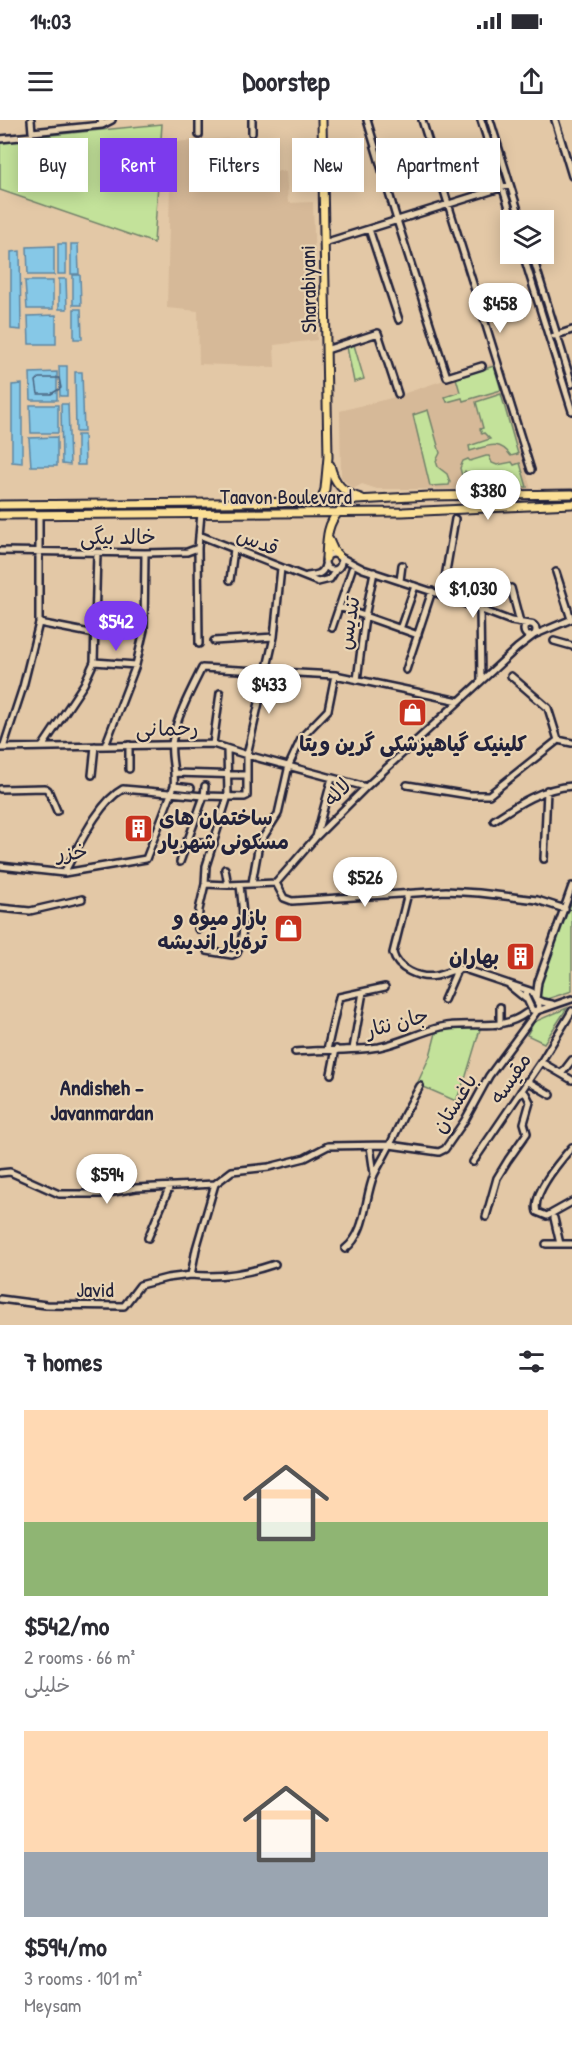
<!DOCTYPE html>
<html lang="en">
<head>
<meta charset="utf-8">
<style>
	body { margin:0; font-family:"Patrick Hand","Playpen Sans Arabic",sans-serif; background:#f7f7f7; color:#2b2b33; height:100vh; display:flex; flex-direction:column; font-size:22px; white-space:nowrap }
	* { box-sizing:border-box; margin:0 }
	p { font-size:20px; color:#7c7c81 }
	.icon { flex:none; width:33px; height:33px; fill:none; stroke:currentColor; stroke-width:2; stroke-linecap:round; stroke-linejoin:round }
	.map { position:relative; height:1205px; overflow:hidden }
	.drawer { display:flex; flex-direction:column; background:#fff; flex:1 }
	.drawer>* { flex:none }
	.top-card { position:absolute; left:18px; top:18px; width:537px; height:54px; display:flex; gap:12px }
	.fabs { position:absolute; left:500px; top:90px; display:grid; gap:12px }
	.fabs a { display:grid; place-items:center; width:54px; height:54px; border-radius:0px; background:#fff; box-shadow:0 3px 15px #0003; font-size:30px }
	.price { position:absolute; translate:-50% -51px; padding:0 14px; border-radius:21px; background:#fff; color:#222; font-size:20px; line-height:39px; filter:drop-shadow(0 2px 3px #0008) }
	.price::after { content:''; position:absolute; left:50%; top:36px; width:18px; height:14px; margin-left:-9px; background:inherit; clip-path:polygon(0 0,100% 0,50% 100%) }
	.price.selected { background:#7c3aed; color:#fff }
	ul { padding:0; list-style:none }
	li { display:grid; align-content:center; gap:12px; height:318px; padding:0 24px }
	li span { display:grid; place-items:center; height:186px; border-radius:0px; color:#555 }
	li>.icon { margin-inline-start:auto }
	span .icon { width:108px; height:108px; fill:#fffc; stroke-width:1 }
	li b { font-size:26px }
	h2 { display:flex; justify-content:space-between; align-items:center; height:72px; padding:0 24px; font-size:26px }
	.tag { padding:0 21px; border-radius:0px; background:#fff; box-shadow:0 3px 15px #0003; font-size:21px; line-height:54px }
	.tag.selected { background:#7c3aed; color:#fff }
	.status { display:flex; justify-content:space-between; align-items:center; height:42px; padding:0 30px; background:#fff; direction:ltr }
	.status svg { height:16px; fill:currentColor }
	header { display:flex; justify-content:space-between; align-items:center; height:78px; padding:0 24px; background:#fff; font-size:27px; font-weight:700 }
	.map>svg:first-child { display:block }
	.built { fill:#d6b998 }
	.green { fill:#c3e29a; stroke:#72826a; stroke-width:1.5 }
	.water { fill:#86c8e7; stroke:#5e86a2; stroke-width:1.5 }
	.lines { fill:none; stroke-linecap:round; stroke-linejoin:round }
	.shore { stroke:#4a6480; stroke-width:1.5 }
	.minor-casing { stroke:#22223b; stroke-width:10 }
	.major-casing { stroke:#22223b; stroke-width:11 }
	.minor { stroke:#e9d4b3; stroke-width:5 }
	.major { stroke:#fbdf96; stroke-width:7 }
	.labels { text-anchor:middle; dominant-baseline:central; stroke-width:4.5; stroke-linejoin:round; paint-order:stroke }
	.street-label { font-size:21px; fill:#22223b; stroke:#e9d4b3 }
	.poi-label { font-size:21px; font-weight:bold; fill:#22223b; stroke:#e9d4b3; text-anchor:end }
	.neighbourhood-label { font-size:22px; font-weight:bold; fill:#22223b; stroke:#e9d4b3 }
</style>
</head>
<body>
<div class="status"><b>14:03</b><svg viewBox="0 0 49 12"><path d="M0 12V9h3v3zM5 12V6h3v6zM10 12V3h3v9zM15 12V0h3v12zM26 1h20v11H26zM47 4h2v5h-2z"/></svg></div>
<header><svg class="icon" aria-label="menu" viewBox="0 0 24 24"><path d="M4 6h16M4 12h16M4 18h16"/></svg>Doorstep<svg class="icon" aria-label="share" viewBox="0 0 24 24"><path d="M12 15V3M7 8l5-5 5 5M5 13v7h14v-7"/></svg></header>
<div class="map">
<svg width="572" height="1205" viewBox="0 0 572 1205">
	<rect width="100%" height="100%" fill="#e3c8a6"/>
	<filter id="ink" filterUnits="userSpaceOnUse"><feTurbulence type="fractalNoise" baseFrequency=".0167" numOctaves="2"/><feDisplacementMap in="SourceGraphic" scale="12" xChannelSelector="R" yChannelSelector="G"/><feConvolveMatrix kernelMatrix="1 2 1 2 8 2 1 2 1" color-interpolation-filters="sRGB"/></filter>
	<g filter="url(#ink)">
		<!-- built -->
		<path class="built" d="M269 16V51H286L288 83 313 82 317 220 274 225 275 247 199 244 198 191 167 188 171 22Z
			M494 243 531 369H377L362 364 353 369 341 357 340 291 391 278Z"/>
		<!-- green -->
		<path class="green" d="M162 4 154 123 0 70V20Z
			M354 225 364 259 354 262 347 227Z
			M494 246 501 270 463 281 462 278 447 282 445 277 460 272 456 258Z
			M501 274 518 334 511 336C499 319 488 326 470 331L469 326 490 319 484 313 482 314 480 309 483 308 476 282Z
			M428 290 440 333 436 341 438 347 447 354 450 362 449 365 430 366 413 295Z
			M486 336H489L492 343 497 345 512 342 514 345 520 343 527 367H470L462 362 464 359 468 361 471 355 465 351 462 356 460 348 463 341 468 339 470 341Z
			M572 781V871L547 879 537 878 538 863Z
			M567 888 544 923 527 915 534 902Z
			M481 906 466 956 456 981 417 964 430 936 437 909Z"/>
		<!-- water -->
		<path class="water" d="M58 124H66V154H58Z
			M71 124H78L79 154H71Z
			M54 126V155H28L27 127Z
			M20 131 21 210 11 209V132Z
			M73 155H80L81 185H73Z
			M59 159H66L67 189H59Z
			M25 161H53V189H27Z
			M74 189H81L82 219H74Z
			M56 195V224H29L28 196Z
			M59 246H67V276H60Z
			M57 252V280H31L30 253Z
			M75 252H82L84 312H76Z
			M22 264V343L12 342V265Z
			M61 284H68L70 345 62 344Z
			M58 285V313H31L30 285Z
			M77 315H84L85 345H77Z
			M57 317V346H31L29 318Z"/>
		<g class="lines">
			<!-- shore -->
			<path class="shore" d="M39 258H59L61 268 51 274H38L36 261Z"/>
			<defs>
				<path id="minor" d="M31 0 32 12 102 5 101 0
					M367 0 397 100 447 257 482 246
					M422 0 531 350
					M481 0 513 100
					M490 0 521 100
					M555 0 572 56
					M102 5 112 0
					M252 13V0
					M199 15V0
					M0 19 31 16
					M369 109 399 200
					M324 123 510 65
					M523 134 572 291
					M532 134 572 264
					M554 216 572 210
					M326 230 378 213 398 274
					M199 415 318 462 330 459 335 451
					M0 431 145 433 187 432 198 428
					M325 442a8 8 0 1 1 16 0a8 8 0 1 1-16 0Z
					M340 437 363 449 442 475 511 501 529 504
					M556 452 571 499
					M307 456C316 455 323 455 325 445
					M230 460 234 429
					M400 461 402 445
					M511 468 520 502
					M442 475 455 399
					M339 487 418 515
					M480 489 481 561
					M39 503 95 514
					M524 510a6 6 0 1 1 12 0a6 6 0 1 1-12 0Z
					M332 508 352 449
					M400 509 415 466
					M214 521 274 517
					M554 521 572 526
					M199 524 198 428 201 393
					M94 542 136 545
					M406 550 432 471
					M511 556 548 588 558 620 572 623
					M357 560 365 497 374 452
					M213 624 220 573
					M129 625V649
					M105 626 136 545 144 510 145 433
					M42 627 84 564 94 542 97 433
					M0 628 213 624 247 635 366 667
					M3 628 23 567 39 503V395
					M175 653 245 655
					M92 655 95 626
					M407 665 469 675H489L558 620
					M174 666 191 668
					M0 669 45 668 48 670 57 691
					M247 676V635L274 517 281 448
					M494 700C518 684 542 668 572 666
					M316 717 332 658
					M187 720 214 724
					M544 739 547 670
					M180 742 204 676 205 666
					M0 746 64 753 146 739 174 666C176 652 170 637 172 623 176 598 191 570 202 548L335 555 459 581
					M225 749 228 765
					M64 753C78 728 98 682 123 669L204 676 245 677
					M252 763 259 724 278 694 289 645 302 617 328 590 335 555
					M276 763 284 778 292 781 446 771 479 773 537 780 565 789
					M205 764 228 765 276 763 316 717 366 667 517 528 534 515 572 499
					M408 773 393 833C397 849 419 859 436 856 446 854 453 848 464 849L530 871
					M0 788 30 791 82 779
					M198 809 199 790 205 764 206 746 228 676 227 629
					M207 831 232 835 237 833C247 813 242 786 240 765
					M510 866 526 879
					M528 871 532 872 539 886 537 891 532 890 525 875Z
					M444 880 458 848
					M552 884 542 882 536 879 538 862 572 766
					M500 887V905
					M353 929 363 872
					M327 930 339 877 385 867
					M295 932C321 930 353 931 379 927 400 923 420 912 441 907 470 900 500 913 526 893
					M541 942 572 960
					M562 953 572 940
					M331 954 336 929
					M527 961 551 975
					M420 966 404 995 390 1025 439 1032 445 1029 465 1000 489 956 537 891 572 879
					M370 1026 374 1054
					M572 1027C560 1041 531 1074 537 1092L547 1096 572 1082
					M473 1042 541 942 572 891
					M0 1053 10 1052 59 1074H102L136 1068 215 1064
					M215 1064 232 1051 269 1047 305 1038 328 1026 390 1025C385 1035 379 1045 374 1055 364 1079 367 1112 345 1129
					M486 1097 497 1058 508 1040 527 1013 524 1003 530 982 526 974 521 971
					M554 1098 560 1124
					M148 1118 170 1066
					M546 1124H572
					M191 1155C218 1158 249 1153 275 1144
					M0 1179 46 1185 124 1186 140 1165 167 1158 191 1155 196 1129 215 1064"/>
				<path id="major" d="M330 345C334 363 343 373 361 378
					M321 382 325 369 328 337 322 0
					M0 385 321 382 429 376 572 374
					M0 395 403 392 572 384
					M329 420 334 431 338 435
					M326 438C327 422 326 404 339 392"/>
			</defs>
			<!-- minor casing -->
			<use href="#minor" class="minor-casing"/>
			<!-- major casing -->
			<use href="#major" class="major-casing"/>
			<!-- minor -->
			<use href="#minor" class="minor"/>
			<!-- major -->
			<use href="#major" class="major"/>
		</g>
	</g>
	<!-- icons -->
	<defs>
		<symbol id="shop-square" viewBox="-11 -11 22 22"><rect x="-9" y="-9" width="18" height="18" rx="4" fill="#c8321e" stroke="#e9d4b3"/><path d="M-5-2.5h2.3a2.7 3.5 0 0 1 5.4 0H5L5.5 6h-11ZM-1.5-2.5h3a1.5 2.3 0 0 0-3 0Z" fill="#fff"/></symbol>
		<symbol id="building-square" viewBox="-11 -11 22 22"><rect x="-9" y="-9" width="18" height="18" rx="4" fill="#c8321e" stroke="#e9d4b3"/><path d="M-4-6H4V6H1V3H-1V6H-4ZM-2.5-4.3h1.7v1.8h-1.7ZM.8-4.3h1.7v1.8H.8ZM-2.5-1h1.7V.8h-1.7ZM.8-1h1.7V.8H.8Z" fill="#fff"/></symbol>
	</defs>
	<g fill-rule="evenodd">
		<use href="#shop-square" x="396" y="576" width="33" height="33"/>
		<use href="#building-square" x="122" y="692" width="33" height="33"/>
		<use href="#shop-square" x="272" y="792" width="33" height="33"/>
		<use href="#building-square" x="504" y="820" width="33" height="33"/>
	</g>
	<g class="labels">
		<!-- street labels -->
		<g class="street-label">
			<text transform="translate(308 169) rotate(-91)">Sharabiyani</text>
			<text x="286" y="376">Taavon Boulevard</text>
			<text x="118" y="416">خالد بیگی</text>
			<text transform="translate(258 421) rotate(22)">قدس</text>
			<text transform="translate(348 503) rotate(-81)">تندیس</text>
			<text transform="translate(167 608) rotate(-1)">رحمانی</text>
			<text transform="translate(337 672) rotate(-46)">لاله</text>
			<text transform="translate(72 732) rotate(-4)">خزر</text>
			<text transform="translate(397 902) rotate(-15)">جان نثار</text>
			<text transform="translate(510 958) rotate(-56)">مقیسه</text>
			<text transform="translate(454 983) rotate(-58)">باغستان</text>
			<text x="95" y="1169">Javid</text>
		</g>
		<!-- poi labels -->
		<g class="poi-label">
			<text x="413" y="623" text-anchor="middle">کلینیک گیاهپزشکی گرین ویتا</text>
			<text x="159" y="697" text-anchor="start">ساختمان های<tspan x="159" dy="24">مسکونی شهریار</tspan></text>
			<text x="267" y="797">بازار میوه و<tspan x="267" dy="24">تره‌بار اندیشه</tspan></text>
			<text x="499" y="836">بهاران</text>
		</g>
		<!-- neighbourhood labels -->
		<g class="neighbourhood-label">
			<text x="102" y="967">Andisheh -<tspan x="102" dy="25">Javanmardan</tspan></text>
		</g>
	</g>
</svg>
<div class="fabs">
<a><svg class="icon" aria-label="layers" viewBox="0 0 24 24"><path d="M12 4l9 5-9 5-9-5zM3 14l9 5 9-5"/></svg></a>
</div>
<b class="price" style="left:500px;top:214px">$458</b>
<b class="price" style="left:488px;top:401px">$380</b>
<b class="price" style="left:473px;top:499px">$1,030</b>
<b class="price selected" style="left:116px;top:532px">$542</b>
<b class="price" style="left:269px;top:595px">$433</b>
<b class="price" style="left:365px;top:788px">$526</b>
<b class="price" style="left:107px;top:1085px">$594</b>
<div class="top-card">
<a class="tag">Buy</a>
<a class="tag selected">Rent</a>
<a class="tag">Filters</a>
<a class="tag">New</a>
<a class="tag">Apartment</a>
</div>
</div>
<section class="drawer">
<h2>7 homes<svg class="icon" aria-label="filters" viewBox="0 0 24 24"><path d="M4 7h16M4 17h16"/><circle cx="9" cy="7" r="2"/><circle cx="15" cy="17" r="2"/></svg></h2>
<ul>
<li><span style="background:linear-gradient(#ffd9b3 60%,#8fb573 0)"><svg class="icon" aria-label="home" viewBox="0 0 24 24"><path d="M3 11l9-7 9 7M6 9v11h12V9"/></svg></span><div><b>$542/mo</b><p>2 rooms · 66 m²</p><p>خلیلی</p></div></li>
<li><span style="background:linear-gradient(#ffd9b3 65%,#9aa5b1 0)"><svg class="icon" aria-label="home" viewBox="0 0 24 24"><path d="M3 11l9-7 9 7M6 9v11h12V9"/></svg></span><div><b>$594/mo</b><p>3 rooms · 101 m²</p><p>Meysam</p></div></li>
</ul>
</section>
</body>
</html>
